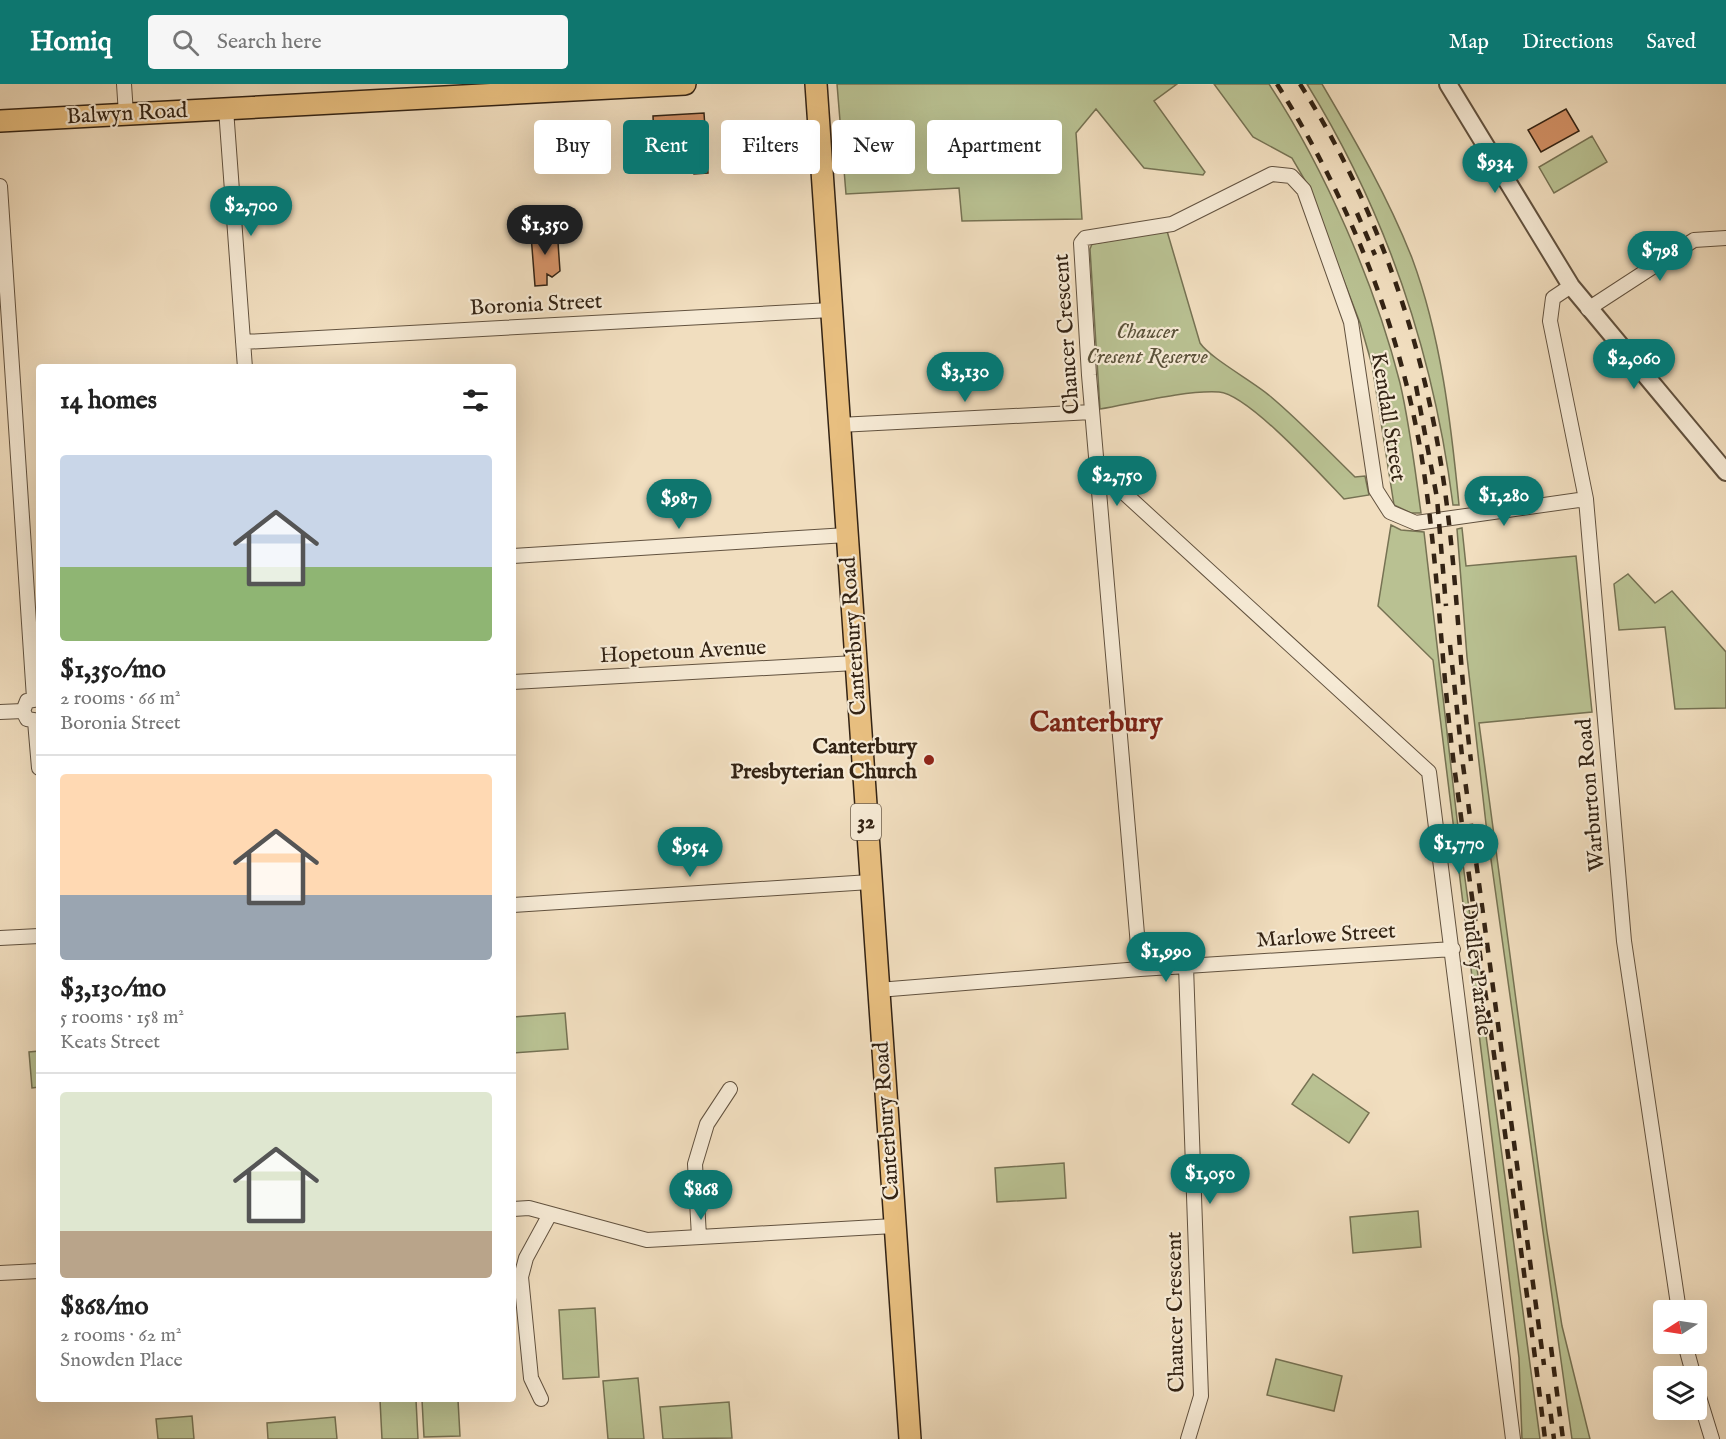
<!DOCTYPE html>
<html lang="en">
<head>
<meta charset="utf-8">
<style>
	body { margin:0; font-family:"IM FELL English",serif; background:#f6f6f6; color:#222; height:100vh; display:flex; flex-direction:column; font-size:22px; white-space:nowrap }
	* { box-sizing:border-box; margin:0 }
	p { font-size:20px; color:#767676 }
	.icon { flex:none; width:33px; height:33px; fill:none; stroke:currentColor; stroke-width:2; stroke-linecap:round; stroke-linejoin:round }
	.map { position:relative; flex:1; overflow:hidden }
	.details { position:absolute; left:36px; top:280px; width:480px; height:1038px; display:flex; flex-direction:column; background:#fff; border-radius:6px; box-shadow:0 6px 24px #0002 }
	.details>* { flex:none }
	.banner { position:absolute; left:534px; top:36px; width:570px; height:54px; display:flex; gap:12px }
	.needle { width:39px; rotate:258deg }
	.tools { position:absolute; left:1653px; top:1216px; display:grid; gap:12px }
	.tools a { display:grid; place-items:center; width:54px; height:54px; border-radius:6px; background:#fff; box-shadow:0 6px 24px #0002; font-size:30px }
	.price { position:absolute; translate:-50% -51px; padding:0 14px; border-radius:21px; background:#0f766e; color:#fff; font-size:20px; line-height:39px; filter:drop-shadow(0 2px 3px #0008) }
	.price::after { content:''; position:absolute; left:50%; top:36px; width:18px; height:14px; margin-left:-9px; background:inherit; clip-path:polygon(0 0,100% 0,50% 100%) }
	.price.selected { background:#222; color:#fff }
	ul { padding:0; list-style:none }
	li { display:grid; align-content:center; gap:12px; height:318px; padding:0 24px }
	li+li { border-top:2px solid #e0e0e0 }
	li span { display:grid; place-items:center; height:186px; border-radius:6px; color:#555 }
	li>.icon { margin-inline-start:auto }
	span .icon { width:108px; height:108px; fill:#fffc; stroke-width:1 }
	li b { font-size:26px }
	h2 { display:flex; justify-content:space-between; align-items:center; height:72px; padding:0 24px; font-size:26px }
	.pill { padding:0 21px; border-radius:6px; background:#fff; box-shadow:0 6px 24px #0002; font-size:21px; line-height:54px }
	.pill.selected { background:#0f766e; color:#fff }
	header { display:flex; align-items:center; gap:36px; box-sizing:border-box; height:84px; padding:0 30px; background:#0f766e; color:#fff }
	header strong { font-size:28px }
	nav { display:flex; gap:33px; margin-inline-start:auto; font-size:21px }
	.search { width:420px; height:54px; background:#f6f6f6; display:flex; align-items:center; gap:15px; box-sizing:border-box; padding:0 21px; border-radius:6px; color:#767676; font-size:22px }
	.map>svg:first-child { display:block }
	.green { fill:#b9c192; stroke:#767253; stroke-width:1.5 }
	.building { fill:#d49267; stroke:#332314; stroke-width:1.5 }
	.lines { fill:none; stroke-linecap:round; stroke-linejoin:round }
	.minor-casing { stroke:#62523f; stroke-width:16 }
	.tertiary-casing { stroke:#62523f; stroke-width:20 }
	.primary-casing { stroke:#332314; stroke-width:24 }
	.minor { stroke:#f6ead5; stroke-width:14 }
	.tertiary { stroke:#f6ead5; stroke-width:16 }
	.primary { stroke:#e8bf80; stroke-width:21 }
	.rail { stroke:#332314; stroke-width:4.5; stroke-dasharray:10 10; stroke-linecap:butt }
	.poi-dot { fill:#8f2418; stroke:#f6ead5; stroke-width:2 }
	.labels { text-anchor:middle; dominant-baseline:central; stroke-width:4.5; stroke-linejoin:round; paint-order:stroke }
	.shield { fill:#f6ead5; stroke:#6e5f4e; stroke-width:1.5 }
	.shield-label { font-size:21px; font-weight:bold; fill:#332314 }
	.street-label { font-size:22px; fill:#332314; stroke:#f6ead5 }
	.park-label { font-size:22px; font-style:italic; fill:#5b523a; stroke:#f6ead5 }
	.poi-label { font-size:22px; font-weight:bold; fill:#332314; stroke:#f6ead5; text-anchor:end }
	.district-label { font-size:28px; font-weight:bold; fill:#7a1f14; stroke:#f6ead5 }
</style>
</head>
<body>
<header>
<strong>Homiq</strong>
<div class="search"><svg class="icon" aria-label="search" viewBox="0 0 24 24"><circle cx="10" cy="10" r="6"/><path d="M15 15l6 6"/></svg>Search here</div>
<nav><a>Map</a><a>Directions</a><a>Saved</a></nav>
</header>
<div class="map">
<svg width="1726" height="1355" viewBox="0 0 1726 1355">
	<rect width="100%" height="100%" fill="#f1debf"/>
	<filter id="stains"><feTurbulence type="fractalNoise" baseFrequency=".00333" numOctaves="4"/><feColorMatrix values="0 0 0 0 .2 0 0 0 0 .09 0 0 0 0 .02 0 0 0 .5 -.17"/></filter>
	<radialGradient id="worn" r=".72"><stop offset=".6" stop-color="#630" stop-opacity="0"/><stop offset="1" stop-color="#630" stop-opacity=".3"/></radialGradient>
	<!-- green -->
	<path class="green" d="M837 0H1177L1154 17 1205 88 1203 91 1144 84 1096 25 1076 49 1082 135 962 137 959 104 846 110Z
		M1214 0H1269C1325 85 1375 200 1400 299 1410 342 1415 386 1421 429H1411L1394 421 1372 281 1360 239 1306 98 1292 74 1253 53Z
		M1307 0H1322C1355 56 1388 113 1412 174 1441 252 1451 339 1459 421H1453C1434 272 1386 128 1307 0Z
		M1592 52 1607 78 1554 109 1539 83Z
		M1167 147 1200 259C1210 274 1254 298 1270 312 1300 337 1327 366 1355 393L1365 392 1369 411 1344 415C1322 392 1248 310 1219 308 1185 306 1135 319 1100 325L1090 165 1092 160Z
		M1391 441 1401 446 1424 448 1457 735 1540 1355H1522L1519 1274 1433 576 1378 522Z
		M1462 444 1466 482 1576 472 1592 628 1479 639 1547 1148 1562 1242 1590 1355H1572L1486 740 1467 573 1457 445Z
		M1628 490 1655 519 1672 507 1726 568V624L1675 625 1665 543 1619 546 1614 500Z
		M565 929 568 965 513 969V933Z
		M39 967V1003L32 1004 29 968Z
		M1313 990 1369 1029 1349 1059 1292 1020Z
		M1064 1079 1066 1114 997 1118 995 1084Z
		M1418 1127 1421 1163 1353 1169 1350 1133Z
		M595 1224 599 1293 563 1295 559 1226Z
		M1276 1275 1342 1292 1334 1327 1267 1311Z
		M638 1294 644 1355H608L603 1297Z
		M380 1316H416L418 1355H382Z
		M422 1316H458L460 1352 424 1353Z
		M729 1318 732 1354 663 1355 660 1323Z
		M192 1332 194 1355H158L156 1335Z
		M335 1333 337 1355H268L267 1339Z"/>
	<!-- building -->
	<path class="building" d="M1566 25 1579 47 1541 68 1528 46Z
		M704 29 708 89 694 90V83L672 85V76L655 77 653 32Z
		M557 144 560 187 552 193 547 190V201L535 202 531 151H540L539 146Z"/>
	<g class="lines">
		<defs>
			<path id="minor" d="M124 0 126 30
				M226 25 245 284
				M0 102 34 614
				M1571 202 1553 214 1550 237 1586 415 1624 857 1679 1227
				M1588 225 1694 156 1726 154
				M243 258 831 226
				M839 341 1092 328
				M1098 385 1429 688 1513 1355
				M513 472 847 451
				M513 598 855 579
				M39 615 27 617 23 627 27 635 39 637
				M0 628 23 627
				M35 637 39 684
				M513 821 870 798
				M0 854 39 852
				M1186 882 1201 1312 1188 1355
				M1140 885 1089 291 1081 159 1085 154 1172 140 1272 90 1291 92 1304 106 1351 238 1376 406 1390 428 1416 439 1586 415
				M878 906 1140 885 1453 865
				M513 1125 529 1124 647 1156 894 1142
				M699 1153 695 1080 707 1040 730 1005
				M0 1189 39 1187
				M1685 1260 1694 1293
				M1696 1303 1712 1355
				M541 1315 531 1294 521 1193 526 1174 550 1130"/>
			<path id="tertiary" d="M1448 0 1571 202 1726 388"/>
			<path id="primary" d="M816 0 910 1355
				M0 37 685 0"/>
		</defs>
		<!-- minor casing -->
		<use href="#minor" class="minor-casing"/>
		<!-- tertiary casing -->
		<use href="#tertiary" class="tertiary-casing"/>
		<!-- primary casing -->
		<use href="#primary" class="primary-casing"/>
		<!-- minor -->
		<use href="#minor" class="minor"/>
		<!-- tertiary -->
		<use href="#tertiary" class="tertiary"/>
		<!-- primary -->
		<use href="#primary" class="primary"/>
		<!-- rail -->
		<path class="rail" d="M1277 0C1348 114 1398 237 1421 369 1439 479 1441 592 1457 703 1486 920 1519 1137 1545 1355
			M1300 0C1375 118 1423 255 1443 393 1457 487 1459 583 1471 677
			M1357 129 1375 171
			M1416 302 1437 414 1446 522
			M1450 561 1463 681 1544 1281
			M1551 1263 1563 1355
			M1548 1310 1554 1355"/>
	</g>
	<!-- markers -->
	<circle class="poi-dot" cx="929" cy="676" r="6"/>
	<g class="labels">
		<!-- shield labels -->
		<rect class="shield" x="851" y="720" width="30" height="36" rx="4.5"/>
		<g class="shield-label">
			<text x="866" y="738">32</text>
		</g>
		<!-- street labels -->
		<g class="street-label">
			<text transform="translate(127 30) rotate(-3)">Balwyn Road</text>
			<text transform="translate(536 221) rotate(-3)">Boronia Street</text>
			<text transform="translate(1067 250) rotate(-94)">Chaucer Crescent</text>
			<text transform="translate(1388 333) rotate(81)">Kendall Street</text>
			<text transform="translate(854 552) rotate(-94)">Canterbury Road</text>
			<text transform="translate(683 568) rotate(-3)">Hopetoun Avenue</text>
			<text transform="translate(1591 711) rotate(-95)">Warburton Road</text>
			<text transform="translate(1326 852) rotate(-4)">Marlowe Street</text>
			<text transform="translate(1476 885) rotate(83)">Dudley Parade</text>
			<text transform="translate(887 1037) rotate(-94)">Canterbury Road</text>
			<text transform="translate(1176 1228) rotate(-91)">Chaucer Crescent</text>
		</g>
		<!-- park labels -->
		<g class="park-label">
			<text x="1147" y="248">Chaucer<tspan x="1147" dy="25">Cresent Reserve</tspan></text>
		</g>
		<!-- poi labels -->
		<g class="poi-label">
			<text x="917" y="663">Canterbury<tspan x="917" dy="25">Presbyterian Church</tspan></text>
		</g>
		<!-- district labels -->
		<g class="district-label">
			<text x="1096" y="639">Canterbury</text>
		</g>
	</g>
	<rect width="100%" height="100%" filter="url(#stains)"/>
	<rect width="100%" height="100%" fill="url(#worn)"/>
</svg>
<div class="tools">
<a><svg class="needle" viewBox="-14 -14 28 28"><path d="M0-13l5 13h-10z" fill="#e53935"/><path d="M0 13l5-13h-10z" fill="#767676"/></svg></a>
<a><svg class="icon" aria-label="layers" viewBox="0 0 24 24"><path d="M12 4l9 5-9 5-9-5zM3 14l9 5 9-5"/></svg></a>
</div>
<b class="price" style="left:1495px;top:110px">$934</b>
<b class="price" style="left:251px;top:153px">$2,700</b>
<b class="price selected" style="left:545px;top:172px">$1,350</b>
<b class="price" style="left:1660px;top:198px">$798</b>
<b class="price" style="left:1634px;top:306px">$2,060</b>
<b class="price" style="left:965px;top:319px">$3,130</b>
<b class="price" style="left:1117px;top:423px">$2,750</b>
<b class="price" style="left:1504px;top:443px">$1,280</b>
<b class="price" style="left:679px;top:446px">$987</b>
<b class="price" style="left:1459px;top:791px">$1,770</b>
<b class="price" style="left:690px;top:794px">$954</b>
<b class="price" style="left:1166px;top:899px">$1,990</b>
<b class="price" style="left:1210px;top:1121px">$1,050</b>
<b class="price" style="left:701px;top:1137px">$868</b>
<div class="banner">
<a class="pill">Buy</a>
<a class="pill selected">Rent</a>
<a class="pill">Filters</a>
<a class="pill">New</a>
<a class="pill">Apartment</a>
</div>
<section class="details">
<h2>14 homes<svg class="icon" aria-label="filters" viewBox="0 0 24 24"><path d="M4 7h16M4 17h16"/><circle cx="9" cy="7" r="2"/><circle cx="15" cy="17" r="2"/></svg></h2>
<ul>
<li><span style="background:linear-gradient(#c9d6e8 60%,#8fb573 0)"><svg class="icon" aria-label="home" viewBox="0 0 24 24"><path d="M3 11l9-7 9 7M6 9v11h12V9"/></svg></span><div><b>$1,350/mo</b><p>2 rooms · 66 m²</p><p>Boronia Street</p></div></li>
<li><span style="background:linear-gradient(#ffd9b3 65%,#9aa5b1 0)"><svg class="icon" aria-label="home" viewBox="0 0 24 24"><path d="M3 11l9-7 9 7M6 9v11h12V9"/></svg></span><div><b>$3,130/mo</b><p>5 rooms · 158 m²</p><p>Keats Street</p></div></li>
<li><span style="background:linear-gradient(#dfe7d0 75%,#b9a48a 0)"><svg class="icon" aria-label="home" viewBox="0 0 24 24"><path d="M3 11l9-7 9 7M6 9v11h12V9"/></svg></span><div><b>$868/mo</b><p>2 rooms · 62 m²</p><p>Snowden Place</p></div></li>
</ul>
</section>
</div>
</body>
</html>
